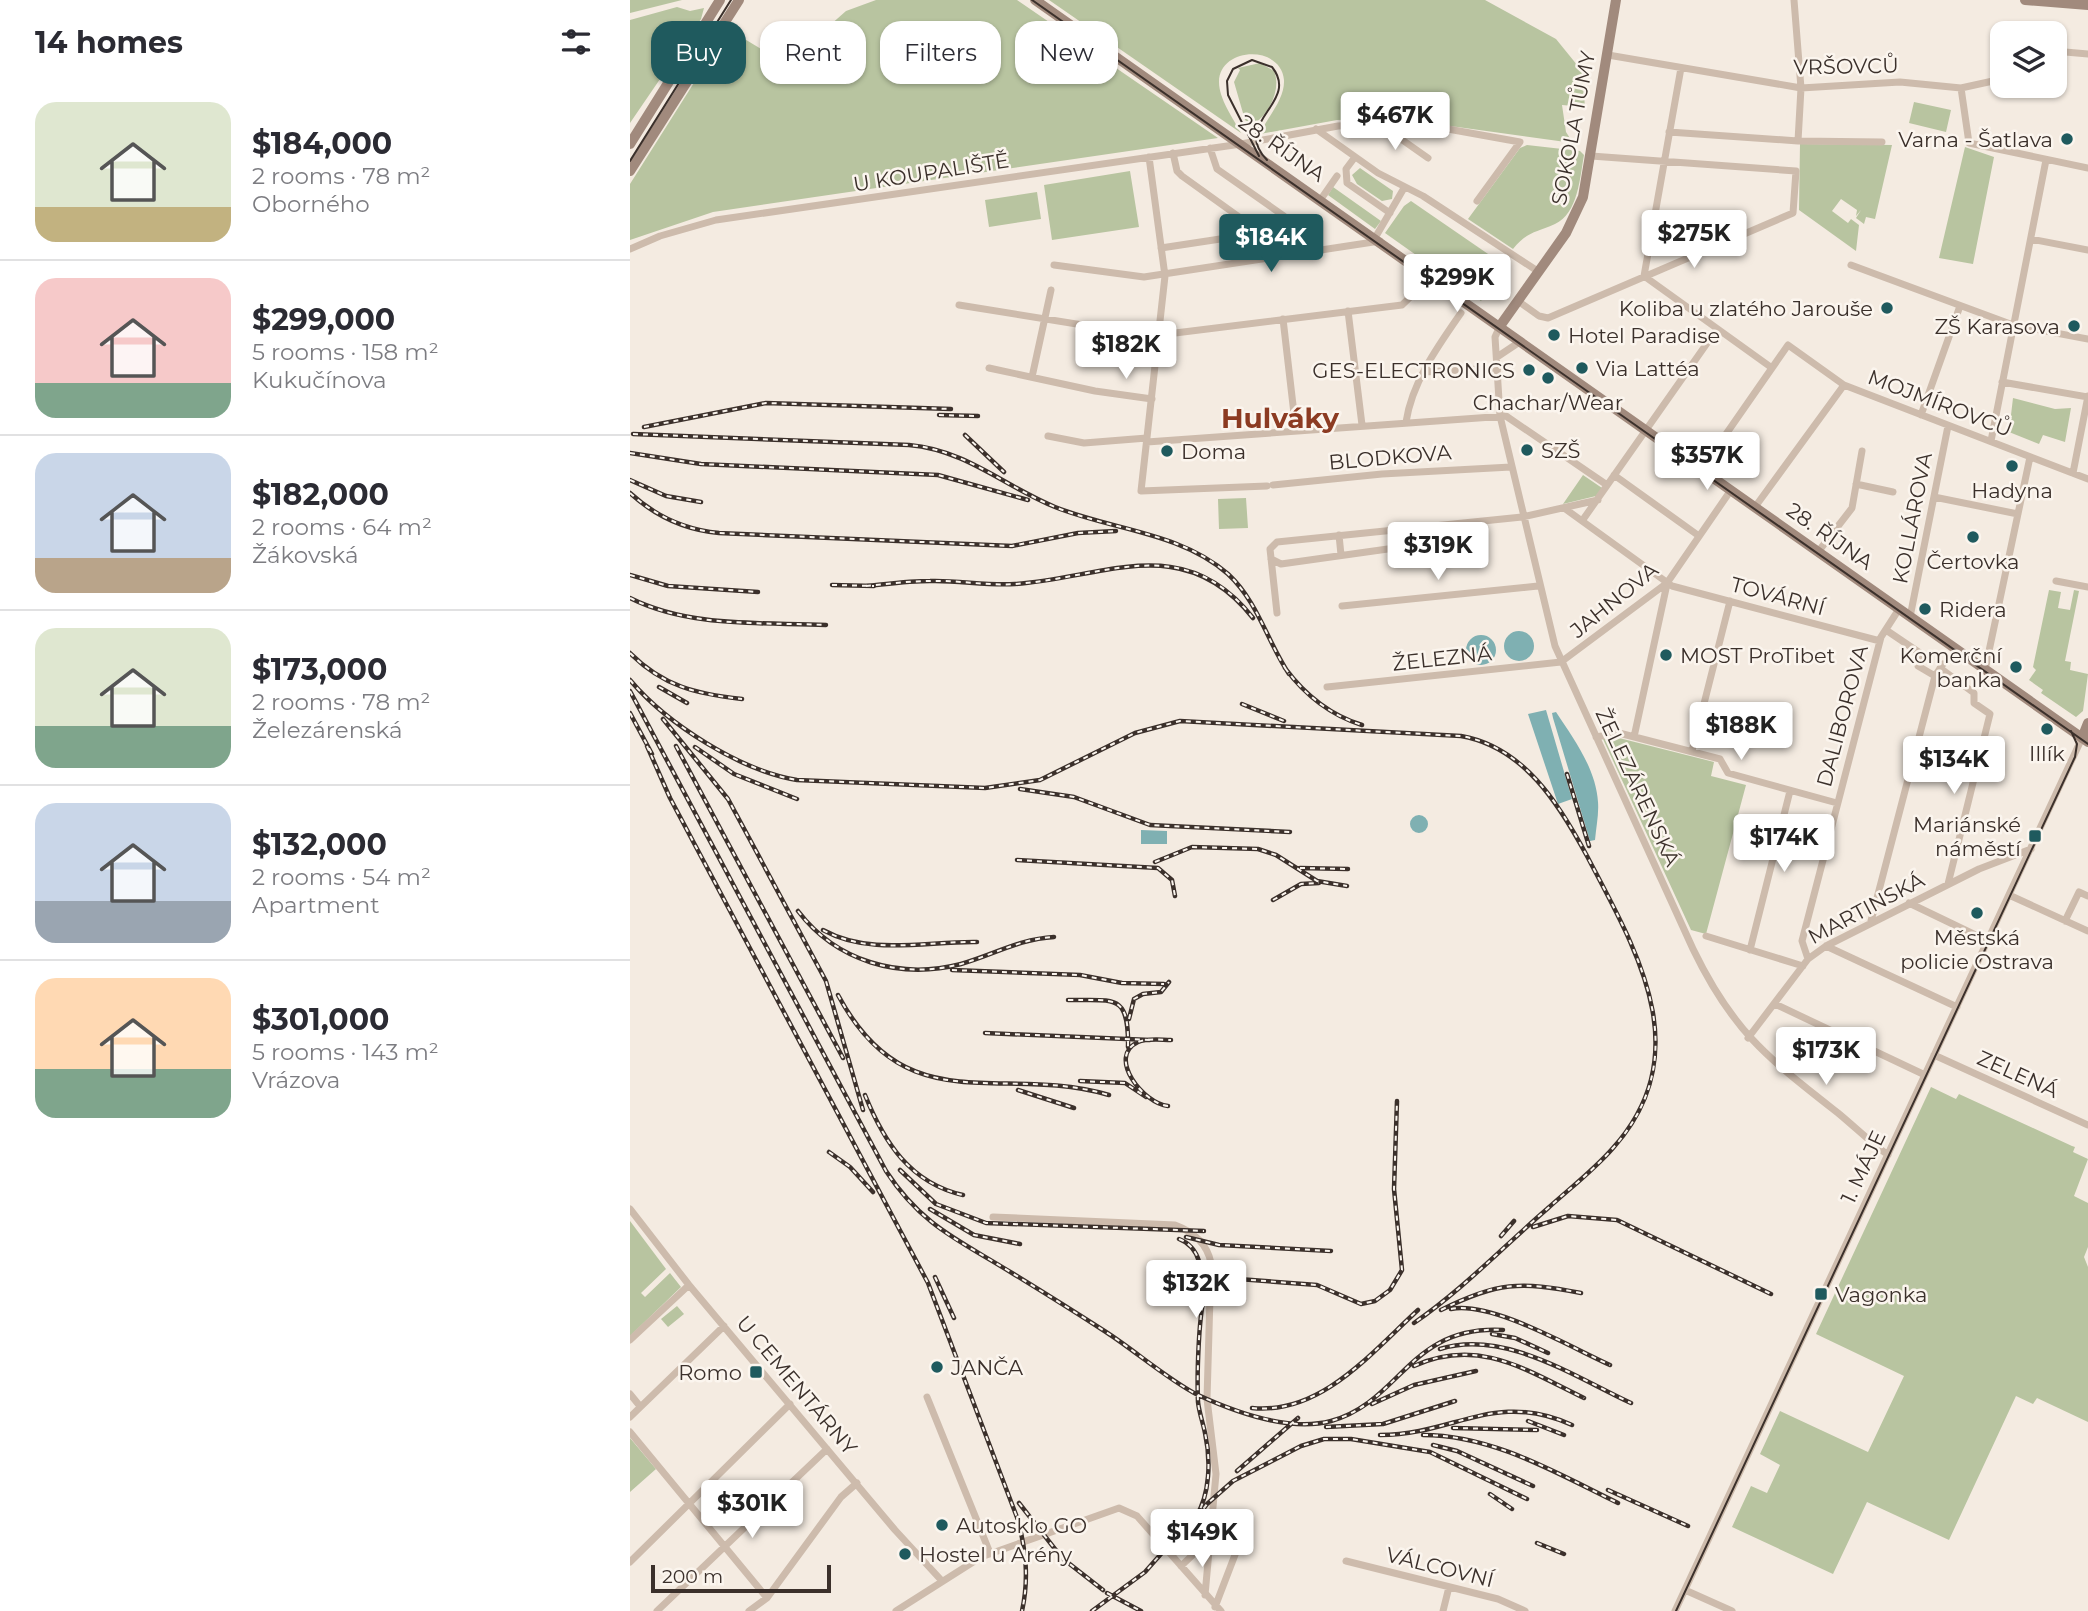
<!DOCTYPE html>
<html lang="en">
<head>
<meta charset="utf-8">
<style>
	body { margin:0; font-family:Montserrat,sans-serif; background:#f7f7f7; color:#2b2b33; height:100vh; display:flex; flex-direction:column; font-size:26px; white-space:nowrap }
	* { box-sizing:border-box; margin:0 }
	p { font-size:23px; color:#7c7c81 }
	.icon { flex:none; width:38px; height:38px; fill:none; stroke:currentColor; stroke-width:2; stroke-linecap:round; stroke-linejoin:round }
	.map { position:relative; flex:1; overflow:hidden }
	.details { display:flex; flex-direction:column; background:#fff; width:630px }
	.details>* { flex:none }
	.banner { position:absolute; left:21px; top:21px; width:665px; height:63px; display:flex; gap:14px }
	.tools { position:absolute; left:1360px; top:21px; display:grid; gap:14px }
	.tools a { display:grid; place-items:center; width:77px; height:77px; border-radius:14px; background:#fff; box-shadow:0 2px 5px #0004; font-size:35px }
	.scale { position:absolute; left:21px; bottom:18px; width:180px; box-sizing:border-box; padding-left:7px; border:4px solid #3b302b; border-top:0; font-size:19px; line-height:24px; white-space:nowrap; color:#3b302b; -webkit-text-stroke:5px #fbf5ee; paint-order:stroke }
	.price { position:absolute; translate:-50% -60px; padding:0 16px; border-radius:7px; background:#fff; color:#222; font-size:23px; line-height:46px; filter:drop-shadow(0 2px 4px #0008) }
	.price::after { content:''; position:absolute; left:50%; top:42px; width:21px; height:16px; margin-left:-10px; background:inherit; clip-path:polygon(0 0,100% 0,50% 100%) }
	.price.active { background:#1f5a5e; color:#fff }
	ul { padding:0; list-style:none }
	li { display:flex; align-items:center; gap:21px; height:175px; padding:0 35px }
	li+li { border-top:2px solid #e1e1e2 }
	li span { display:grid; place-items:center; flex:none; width:196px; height:140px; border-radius:21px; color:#555 }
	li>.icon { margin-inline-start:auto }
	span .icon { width:84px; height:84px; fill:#fffc; stroke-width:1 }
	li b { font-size:30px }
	h2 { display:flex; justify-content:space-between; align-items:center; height:84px; padding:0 35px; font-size:30px }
	.pill { padding:0 24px; border-radius:21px; background:#fff; box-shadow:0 2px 5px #0004; font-size:24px; line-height:63px }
	.pill.active { background:#1f5a5e; color:#fff }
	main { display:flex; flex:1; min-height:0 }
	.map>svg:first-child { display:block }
	.green { fill:#b8c4a0 }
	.water { fill:#7fb0b2 }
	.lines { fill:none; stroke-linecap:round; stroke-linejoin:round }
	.street { stroke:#cdbbac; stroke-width:7 }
	.secondary { stroke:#a18a7d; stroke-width:10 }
	.tram { stroke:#3b302b; stroke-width:2 }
	.rail-casing { stroke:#3b302b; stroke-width:4.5 }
	.rail { stroke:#fbf5ee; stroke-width:2; stroke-dasharray:5; stroke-linecap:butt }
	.poi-dot { fill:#1f5a5e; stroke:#fbf5ee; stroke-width:2.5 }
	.labels { text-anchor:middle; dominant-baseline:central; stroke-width:5; stroke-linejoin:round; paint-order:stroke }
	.street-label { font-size:21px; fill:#3b302b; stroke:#fbf5ee }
	.poi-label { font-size:21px; fill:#3b302b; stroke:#fbf5ee; text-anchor:start }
	.district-label { font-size:28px; font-weight:bold; fill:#8c3b22; stroke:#fbf5ee }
</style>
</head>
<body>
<main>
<section class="details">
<h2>14 homes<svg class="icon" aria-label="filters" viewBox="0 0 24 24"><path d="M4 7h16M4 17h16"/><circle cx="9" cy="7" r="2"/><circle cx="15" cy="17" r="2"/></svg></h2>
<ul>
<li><span style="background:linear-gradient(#dfe7d0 75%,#c2b280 0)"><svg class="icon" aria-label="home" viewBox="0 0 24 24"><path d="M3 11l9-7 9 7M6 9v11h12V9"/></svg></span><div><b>$184,000</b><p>2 rooms · 78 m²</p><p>Oborného</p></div></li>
<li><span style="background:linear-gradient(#f6c9c9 75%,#7fa58c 0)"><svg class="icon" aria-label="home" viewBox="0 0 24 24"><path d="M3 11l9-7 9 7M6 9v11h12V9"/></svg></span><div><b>$299,000</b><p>5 rooms · 158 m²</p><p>Kukučínova</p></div></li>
<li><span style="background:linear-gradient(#c9d6e8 75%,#b9a48a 0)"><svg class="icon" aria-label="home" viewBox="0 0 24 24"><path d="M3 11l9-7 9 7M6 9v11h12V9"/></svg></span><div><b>$182,000</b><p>2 rooms · 64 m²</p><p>Žákovská</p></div></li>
<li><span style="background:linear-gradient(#dfe7d0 70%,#7fa58c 0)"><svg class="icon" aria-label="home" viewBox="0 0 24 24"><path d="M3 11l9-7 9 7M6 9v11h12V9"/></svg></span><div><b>$173,000</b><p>2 rooms · 78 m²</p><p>Železárenská</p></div></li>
<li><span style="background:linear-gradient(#c9d6e8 70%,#9aa5b1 0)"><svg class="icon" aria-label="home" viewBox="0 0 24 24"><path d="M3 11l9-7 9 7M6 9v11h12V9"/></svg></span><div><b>$132,000</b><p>2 rooms · 54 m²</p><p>Apartment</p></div></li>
<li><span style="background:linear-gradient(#ffd9b3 65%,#7fa58c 0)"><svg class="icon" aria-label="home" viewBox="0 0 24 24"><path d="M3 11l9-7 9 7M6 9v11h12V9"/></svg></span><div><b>$301,000</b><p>5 rooms · 143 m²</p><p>Vrázova</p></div></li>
</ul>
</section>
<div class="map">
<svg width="1458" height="1611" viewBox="0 0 1458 1611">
	<rect width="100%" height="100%" fill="#f4ebe1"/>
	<!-- green -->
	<path class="green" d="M0 0H52L0 13Z
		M246 0H387L588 138 83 212 0 240V184L98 29 156 64 216 11Z
		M419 0H855L926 39 952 71 955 107 932 105 936 132 943 143 770 119 707 120 630 134C637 117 655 100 654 80 651 44 589 47 589 82 589 99 603 118 611 133Z
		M47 7 60 11 74 8 71 19 0 123V20Z
		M630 63 644 71C652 90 638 116 622 125L615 120 604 82 610 70 608 68Z
		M1284 102 1321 110 1316 132 1279 123Z
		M1170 144 1262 145 1245 219 1236 217 1234 224 1226 218 1231 210 1226 216 1227 210 1211 199 1202 211 1218 223 1221 219 1229 225 1226 251 1169 210Z
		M897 145 950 151 954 155C950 177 948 214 925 224 905 233 898 231 883 249L838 219 890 148Z
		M1335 147 1364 157 1343 264 1309 258Z
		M730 168 763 191 762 199 752 201 727 184 722 175Z
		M500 171 509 227 422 240 414 185Z
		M703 187 751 221 745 229 698 195Z
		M407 192 411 219 359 227 355 200Z
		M781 201 877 267C871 281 859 288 851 301L755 233 774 206Z
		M1383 398 1425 409 1441 408 1435 442 1413 435 1409 444 1379 432Z
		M953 475 972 488 966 496 933 504Z
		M616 498 618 528 589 529 588 499Z
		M1419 590 1431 592 1428 608 1440 610 1444 590 1449 591 1435 661 1441 662 1440 670 1458 674 1453 711 1446 717 1411 693 1413 690 1399 680 1406 670 1403 667Z
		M989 738 1084 762 1081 776 1116 785 1076 934 1061 930 973 739Z
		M1301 1087 1326 1099 1329 1094 1442 1146 1445 1147 1443 1152 1458 1159 1444 1196 1458 1203V1247L1454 1257 1458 1267V1422L1407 1398 1403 1404 1386 1396 1319 1540 1237 1502 1203 1574 1102 1527 1121 1486 1137 1493 1150 1465 1130 1454 1150 1411 1238 1452 1274 1376 1186 1334Z
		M0 1221 36 1269 11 1293 15 1297 40 1273 51 1287 0 1336Z
		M47 1306 54 1314 38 1327 31 1319Z
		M0 1438 26 1469 0 1492Z"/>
	<!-- water -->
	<path class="water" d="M874 646a15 15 0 1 1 30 0a15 15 0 1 1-30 0Z
		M836 650a15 15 0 1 1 30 0a15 15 0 1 1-30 0Z
		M916 710 942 799 928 804 898 714Z
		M926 712C944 739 966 769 968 802 969 814 966 828 965 840L960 841 923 718 922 713Z
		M780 824a9 9 0 1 1 18 0a9 9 0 1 1-18 0Z
		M511 830 537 831V844H511Z"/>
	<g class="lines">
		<!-- street -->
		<path class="street" d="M1164 0 1171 88 1168 141
			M1424 51 1458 54
			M978 55 1171 88 1270 82 1331 88 1372 79
			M1051 68 1014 276 1142 368
			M1331 88 1339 143 1458 168
			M756 123 761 132 798 158
			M686 129 748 173 793 196 909 272
			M1039 132 1168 141 1252 142
			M543 153 547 171 552 176 630 232
			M519 157 535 276 511 491 637 486
			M725 157 716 169 717 183 760 213
			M691 199 707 176
			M745 238 774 188
			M1401 239 1458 250
			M531 248 656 229 654 216 587 169 580 148
			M0 249 30 236 86 220 611 144 708 126 756 123 818 129 890 142 847 201
			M424 265 514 277 750 241
			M1221 265 1383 325 1458 339
			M888 301 909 316 918 318 1163 213 1166 171 961 156
			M329 305 521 336 772 305 801 277
			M718 311 732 425
			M653 319 666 431
			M870 326 865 337 870 416 925 646 1063 949C1103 1032 1138 1058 1208 1113 1225 1127 1240 1142 1258 1155
			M867 357 891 341
			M359 368 465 391 522 399
			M794 372 868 368
			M402 377 421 290
			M1372 382 1458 397
			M1291 415 1330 306
			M776 422C782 382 808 346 831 313
			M418 436 454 443 517 438
			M1361 441 1416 160
			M517 442 876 416 977 485
			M1078 460 1158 345 1214 385 1458 479
			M1443 473 1458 396
			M984 475 1069 536
			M1226 484 1263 492
			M643 485 752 474 881 467
			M1304 497 1388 514
			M1125 507 1214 385
			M934 508 1042 586 1250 641
			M952 521 1087 329
			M709 535 711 555
			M1188 552 1222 508 1232 451
			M641 559 651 564 772 547 777 544 775 527
			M1426 581 1458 587
			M712 606 908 586
			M647 613 640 549 647 542 892 517 968 500
			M1280 617 1318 426
			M1256 630 1290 653 1288 666 1305 676
			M1310 668 1344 693V703L1360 714 1318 884
			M1355 670 1400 457
			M697 687 931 662 1037 583 1101 490
			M966 737 989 733 1090 759 1098 773 1207 803
			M1004 737 1037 584
			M1062 751 1100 601
			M1379 895 1458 931
			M1279 903 1358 941
			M1241 921 1305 676 1313 664
			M1435 921 1449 892 1458 896
			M1076 936 1173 966
			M1196 946 1327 1007
			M1120 950 1160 791
			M1178 959 1172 941 1251 637 1269 609
			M1145 1004 1295 1075
			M1118 1038 1178 959 1196 946 1349 869 1401 849
			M1304 1055 1458 1125
			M0 1209 59 1285 265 1530 312 1581
			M363 1217 545 1225C564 1232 577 1243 581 1263L577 1399 586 1474 575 1595
			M0 1340 59 1285
			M0 1394 9 1405
			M297 1397 360 1553
			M0 1417 94 1326
			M0 1432 137 1598
			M716 1561 868 1599 895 1611
			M0 1562 160 1404
			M551 1566 570 1548 608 1547 585 1607
			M1055 1590 1102 1611
			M27 1611 197 1449
			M119 1611 137 1598 211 1497 227 1483
			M266 1611 351 1557 489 1508 507 1516 591 1611
			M813 1611 819 1587
			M1045 1611 1452 738"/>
		<!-- secondary -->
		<path class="secondary" d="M405 0 1458 742
			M1395 0 1458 5
			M0 144 90 0
			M0 171 109 0
			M870 326 936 233 953 197 986 0
			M1452 738 1458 723"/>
		<!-- tram -->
		<path class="tram" d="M402 0 1458 744
			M629 156 598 95 597 81 603 69 622 60 642 67C671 103 600 122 637 160
			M0 161 101 0
			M1046 1611 1445 757 1447 744 1441 731"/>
		<defs>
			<path id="rail" d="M309 415 348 416
				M14 427 136 403 321 409
				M3 434 279 445C336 450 374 486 425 507 482 530 550 532 598 574 628 602 637 641 659 674
				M335 435 374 472
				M0 453 71 464 308 475 398 500
				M0 480 36 496 71 502
				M0 493C25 516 56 530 89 533L382 546 448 533 486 531
				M0 575 38 586 128 592
				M202 585 244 586
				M236 586C257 584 279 581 300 581 328 580 357 586 385 584 474 578 554 530 623 618
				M0 598C60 628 131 622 196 625
				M0 653C33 686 66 694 112 699
				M655 668C675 695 700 715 732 725
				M0 680C37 724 111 771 167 780L355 788 410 780 505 733 550 721 831 736C894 747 929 804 957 856 1006 950 1069 1052 983 1148 964 1170 939 1189 917 1209 873 1247 832 1290 784 1323
				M29 687 57 703
				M0 691 256 1171C292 1226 329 1240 382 1273 413 1292 445 1312 476 1332 504 1350 540 1381 568 1395 605 1412 660 1432 701 1421 772 1401 779 1325 873 1330
				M612 704 654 721
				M0 713 22 754
				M33 719 98 799 196 981 233 1110
				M17 746 40 798 298 1283 388 1520C396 1551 399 1579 392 1611
				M46 746 213 1058
				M65 747 104 774 167 799
				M937 774 959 846
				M390 789 444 797 520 825 660 832
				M387 860 528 868 542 880 545 896
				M525 862 562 847 628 849 646 855 687 881 717 886
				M670 868 718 869
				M643 900 671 884 689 883
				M168 911C206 961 269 980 331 964 363 955 389 939 424 937
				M193 930C240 956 296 941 347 942
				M322 970 450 975 492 983 534 984
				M208 995C277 1124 370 1063 479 1095
				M438 1000C484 1001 499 992 498 1047
				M499 1019 504 999 513 994 531 992 539 982
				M355 1033 520 1040
				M450 1081 495 1083 516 1097
				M388 1090 444 1108
				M235 1095C254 1142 280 1183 333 1195
				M538 1106C514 1104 476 1057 508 1042 517 1038 531 1040 541 1040
				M199 1152 220 1167 243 1192
				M270 1170 306 1204 356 1223 574 1231
				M300 1209 344 1235 390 1244
				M903 1227 938 1216 987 1220 1141 1294
				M871 1236 884 1221
				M556 1237 589 1245 701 1251
				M549 1239C573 1248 572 1275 572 1296
				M553 1269 565 1276 571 1288
				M305 1277 324 1318
				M821 1309C862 1301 940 1347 980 1365
				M811 1310C867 1282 890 1281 951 1293
				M862 1334 885 1338 918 1353
				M810 1349C874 1329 945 1377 1001 1403
				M784 1366C849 1337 896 1370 954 1398
				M742 1404 784 1385 846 1371
				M622 1408C691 1415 742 1352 788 1310
				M898 1421 934 1435
				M696 1427 753 1424 825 1401
				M823 1428 907 1430
				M750 1435C825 1435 864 1390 942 1425
				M793 1435C863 1435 926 1473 988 1503
				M803 1445 827 1451 903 1486
				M607 1471 668 1418
				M978 1490 1058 1526
				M860 1494 882 1509
				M389 1503 432 1558 473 1590
				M566 1517C580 1494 581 1460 575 1433 573 1423 569 1412 568 1402 567 1380 568 1306 577 1289 581 1282 587 1279 595 1278L687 1285 731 1304 745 1301 760 1290 772 1270 764 1189 767 1101
				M907 1543 934 1554
				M544 1549 577 1504 603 1481 671 1446 694 1439H721L800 1452 897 1499
				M477 1593 511 1611
				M462 1611 515 1572 546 1537"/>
		</defs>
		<!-- rail casing -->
		<use href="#rail" class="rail-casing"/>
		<!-- rail -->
		<use href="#rail" class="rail"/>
	</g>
	<!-- markers -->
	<g class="poi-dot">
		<circle cx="1437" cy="139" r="7"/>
		<circle cx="1257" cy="308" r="7"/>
		<circle cx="1444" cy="326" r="7"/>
		<circle cx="924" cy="335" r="7"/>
		<circle cx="952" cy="368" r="7"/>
		<circle cx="899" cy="370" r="7"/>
		<circle cx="918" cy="378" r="7"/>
		<circle cx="897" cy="450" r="7"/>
		<circle cx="537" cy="451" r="7"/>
		<circle cx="1382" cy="466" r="7"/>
		<circle cx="1343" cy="537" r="7"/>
		<circle cx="1295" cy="609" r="7"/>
		<circle cx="1036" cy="655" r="7"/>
		<circle cx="1386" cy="667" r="7"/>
		<circle cx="1417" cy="729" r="7"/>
		<rect x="1398" y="829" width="14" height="14" rx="3.5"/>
		<circle cx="1347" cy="913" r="7"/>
		<rect x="1184" y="1287" width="14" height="14" rx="3.5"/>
		<circle cx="307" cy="1367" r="7"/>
		<rect x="119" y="1365" width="14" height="14" rx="3.5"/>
		<circle cx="312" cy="1525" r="7"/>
		<circle cx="275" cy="1554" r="7"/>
	</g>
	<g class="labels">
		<!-- street labels -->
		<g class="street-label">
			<text transform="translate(1216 66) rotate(-1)">VRŠOVCŮ</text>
			<text transform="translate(943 128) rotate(-79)">SOKOLA TŮMY</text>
			<text transform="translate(652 148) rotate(35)">28. ŘÍJNA</text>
			<text transform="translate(301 172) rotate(-9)">U KOUPALIŠTĚ</text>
			<text transform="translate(1310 403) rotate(21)">MOJMÍROVCŮ</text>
			<text transform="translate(760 457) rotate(-5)">BLODKOVA</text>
			<text transform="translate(1282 518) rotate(-79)">KOLLÁROVA</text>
			<text transform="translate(1200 536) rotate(35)">28. ŘÍJNA</text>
			<text transform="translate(1148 596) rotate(15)">TOVÁRNÍ</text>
			<text transform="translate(984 600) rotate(-39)">JAHNOVA</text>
			<text transform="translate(812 658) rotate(-6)">ŽELEZNÁ</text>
			<text transform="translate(1212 716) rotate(-75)">DALIBOROVA</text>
			<text transform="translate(1008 787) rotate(65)">ŽELEZÁRENSKÁ</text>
			<text transform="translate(1236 908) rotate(-28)">MARTINSKÁ</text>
			<text transform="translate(1388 1074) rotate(24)">ZELENÁ</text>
			<text transform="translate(1233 1167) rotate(-65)">1. MÁJE</text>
			<text transform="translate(167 1385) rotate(50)">U CEMENTÁRNY</text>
			<text transform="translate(810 1567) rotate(14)">VÁLCOVNÍ</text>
		</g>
		<!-- poi labels -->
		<g class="poi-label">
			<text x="1423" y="139" text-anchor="end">Varna - Šatlava</text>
			<text x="1243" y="308" text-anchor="end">Koliba u zlatého Jarouše</text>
			<text x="1430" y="326" text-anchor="end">ZŠ Karasova</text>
			<text x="938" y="335">Hotel Paradise</text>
			<text x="966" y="368">Via Lattéa</text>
			<text x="885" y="370" text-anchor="end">GES-ELECTRONICS</text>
			<text x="918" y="402" text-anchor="middle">Chachar/Wear</text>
			<text x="911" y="450">SZŠ</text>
			<text x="551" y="451">Doma</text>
			<text x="1382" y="490" text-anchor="middle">Hadyna</text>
			<text x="1343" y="561" text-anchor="middle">Čertovka</text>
			<text x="1309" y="609">Ridera</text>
			<text x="1050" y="655">MOST ProTibet</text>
			<text x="1372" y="655" text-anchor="end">Komerční<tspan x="1372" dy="24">banka</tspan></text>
			<text x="1417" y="753" text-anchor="middle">Illík</text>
			<text x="1391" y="824" text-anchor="end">Mariánské<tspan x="1391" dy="24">náměstí</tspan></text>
			<text x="1347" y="937" text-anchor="middle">Městská<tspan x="1347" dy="24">policie Ostrava</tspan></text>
			<text x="1205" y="1294">Vagonka</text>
			<text x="321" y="1367">JANČA</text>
			<text x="112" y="1372" text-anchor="end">Romo</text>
			<text x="326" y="1525">Autosklo GO</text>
			<text x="289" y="1554">Hostel u Arény</text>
		</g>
		<!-- district labels -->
		<g class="district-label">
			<text x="650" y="418">Hulváky</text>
		</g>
	</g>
</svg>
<div class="tools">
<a><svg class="icon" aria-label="layers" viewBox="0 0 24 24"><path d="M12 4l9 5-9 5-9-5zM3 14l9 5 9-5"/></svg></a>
</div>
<div class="scale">200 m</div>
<b class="price" style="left:765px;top:152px">$467K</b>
<b class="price" style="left:1064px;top:270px">$275K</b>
<b class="price active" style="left:641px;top:274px">$184K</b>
<b class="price" style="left:827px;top:314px">$299K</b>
<b class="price" style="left:496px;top:381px">$182K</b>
<b class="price" style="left:1077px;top:492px">$357K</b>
<b class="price" style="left:808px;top:582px">$319K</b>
<b class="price" style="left:1111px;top:762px">$188K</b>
<b class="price" style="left:1324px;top:796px">$134K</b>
<b class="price" style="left:1154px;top:874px">$174K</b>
<b class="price" style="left:1196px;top:1087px">$173K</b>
<b class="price" style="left:566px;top:1320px">$132K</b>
<b class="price" style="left:122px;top:1540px">$301K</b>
<b class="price" style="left:572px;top:1569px">$149K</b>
<div class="banner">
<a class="pill active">Buy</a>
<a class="pill">Rent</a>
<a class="pill">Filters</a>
<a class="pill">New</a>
</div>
</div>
</main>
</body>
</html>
